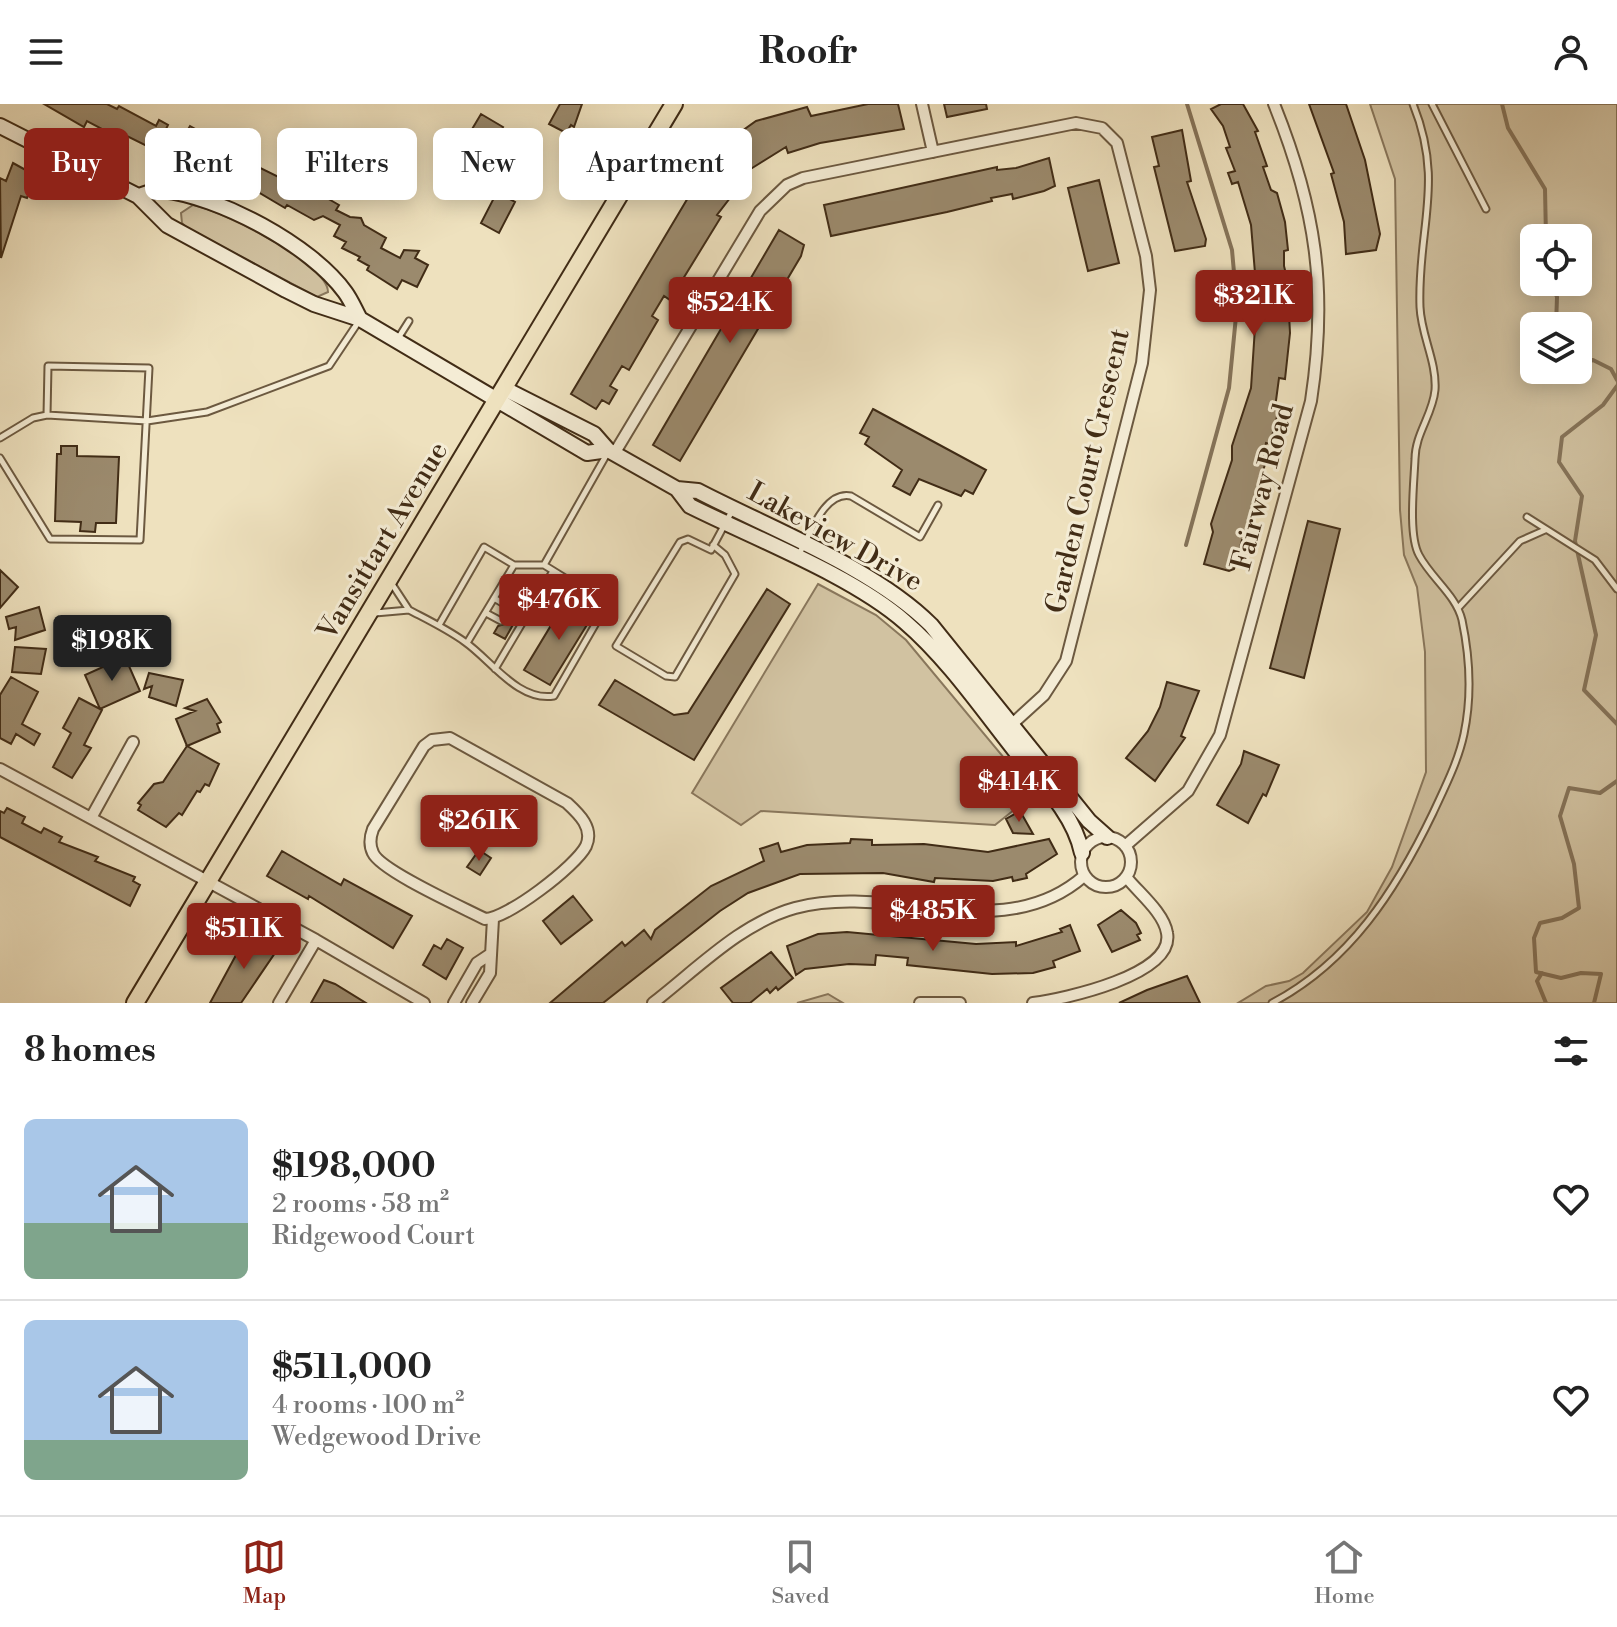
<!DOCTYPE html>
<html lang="en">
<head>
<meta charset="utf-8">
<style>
	body { margin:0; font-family:"Libre Bodoni",serif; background:#f6f6f6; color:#222; height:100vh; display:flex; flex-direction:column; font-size:30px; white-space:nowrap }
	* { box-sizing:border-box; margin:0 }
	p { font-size:26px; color:#767676 }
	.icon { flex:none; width:44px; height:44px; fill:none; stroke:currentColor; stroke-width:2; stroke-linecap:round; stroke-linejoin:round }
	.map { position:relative; height:899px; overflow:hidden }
	.details { display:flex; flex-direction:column; background:#fff; flex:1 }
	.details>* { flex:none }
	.guide { position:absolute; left:24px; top:24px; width:800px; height:72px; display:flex; gap:16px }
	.buttons { position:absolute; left:1520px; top:120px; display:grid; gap:16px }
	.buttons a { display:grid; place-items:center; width:72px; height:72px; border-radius:12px; background:#fff; box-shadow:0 4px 20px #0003; font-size:40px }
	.price { position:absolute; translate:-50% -68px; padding:0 18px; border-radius:8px; background:#8f2418; color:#fff; font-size:26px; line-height:52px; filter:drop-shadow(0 2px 4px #0008) }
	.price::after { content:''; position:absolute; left:50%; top:48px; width:24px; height:18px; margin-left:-12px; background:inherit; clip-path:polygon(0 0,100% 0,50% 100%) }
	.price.selected { background:#222; color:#fff }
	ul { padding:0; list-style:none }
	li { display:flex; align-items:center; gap:24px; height:200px; padding:0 24px }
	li+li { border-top:2px solid #e0e0e0 }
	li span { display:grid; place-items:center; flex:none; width:224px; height:160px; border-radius:12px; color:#555 }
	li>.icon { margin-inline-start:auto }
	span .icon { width:96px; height:96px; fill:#fffc; stroke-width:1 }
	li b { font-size:34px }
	h2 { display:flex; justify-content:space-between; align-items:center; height:96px; padding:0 24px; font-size:34px }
	.pill { padding:0 28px; border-radius:12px; background:#fff; box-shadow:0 4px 20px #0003; font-size:28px; line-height:72px }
	.pill.selected { background:#8f2418; color:#fff }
	header { display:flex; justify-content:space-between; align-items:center; height:104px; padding:0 24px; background:#fff; font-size:36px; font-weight:700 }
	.tabs { display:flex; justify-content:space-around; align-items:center; height:112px; border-top:2px solid #e0e0e0; background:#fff; font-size:22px; color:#767676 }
	.tabs a { display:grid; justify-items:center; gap:4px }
	.tabs .selected { color:#8f2418 }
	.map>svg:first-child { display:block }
	.green { fill:#d1c2a1; stroke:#89775c; stroke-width:2; fill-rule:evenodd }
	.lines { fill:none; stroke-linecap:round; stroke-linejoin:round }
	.stream { stroke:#857359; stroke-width:4 }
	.building { fill:#9b8a6d; stroke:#412c16; stroke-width:2 }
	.lane-casing { stroke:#6c5940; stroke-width:9 }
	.street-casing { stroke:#6c5940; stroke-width:14 }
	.secondary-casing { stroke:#412c16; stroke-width:18 }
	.primary-casing { stroke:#412c16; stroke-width:20 }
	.lane { stroke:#f4ecd5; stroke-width:5 }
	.street { stroke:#f4ecd5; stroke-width:10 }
	.secondary { stroke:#f4ecd5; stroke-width:14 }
	.primary { stroke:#eee1be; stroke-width:16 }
	.labels { text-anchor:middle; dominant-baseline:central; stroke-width:6; stroke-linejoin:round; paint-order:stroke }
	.street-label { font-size:28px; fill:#412c16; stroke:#f4ecd5 }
</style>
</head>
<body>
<header><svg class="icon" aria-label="menu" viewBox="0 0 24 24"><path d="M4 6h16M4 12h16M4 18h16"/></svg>Roofr<svg class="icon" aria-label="person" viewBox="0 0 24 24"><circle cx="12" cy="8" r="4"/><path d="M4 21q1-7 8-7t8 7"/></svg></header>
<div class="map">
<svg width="1617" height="899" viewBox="0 0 1617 899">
	<rect width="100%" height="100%" fill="#eee1be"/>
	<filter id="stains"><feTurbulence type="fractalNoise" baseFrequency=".0025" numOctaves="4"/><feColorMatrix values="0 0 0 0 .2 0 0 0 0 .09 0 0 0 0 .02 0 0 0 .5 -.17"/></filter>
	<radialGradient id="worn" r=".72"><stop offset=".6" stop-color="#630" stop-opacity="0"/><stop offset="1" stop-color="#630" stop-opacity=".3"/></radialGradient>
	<!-- green -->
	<path class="green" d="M1370 0H1617V899H1238L1266 882 1289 877 1303 869 1367 808 1392 763 1426 668 1425 548 1417 483 1404 451 1400 406 1395 75ZM1534 134H1578V178H1534ZM1534 222H1578V266H1534Z
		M193 101C220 106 328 159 328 188L317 193 187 124 182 119 181 109Z
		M818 480 876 511 906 536 1034 690 995 721 761 707 741 721 692 689Z
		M828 890 843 899H797Z"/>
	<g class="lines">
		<!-- stream -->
		<path class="stream" d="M1502 0 1508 24 1545 85 1546 134
			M1550 178 1557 193 1556 222
			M1578 261 1593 256 1611 265 1617 276
			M1617 282 1603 301 1562 333 1559 358 1582 392 1575 437 1596 531 1584 586 1617 620
			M1186 441 1229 284 1237 202 1232 146 1187 0
			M1542 869 1537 877 1546 899
			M1594 899 1601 870 1581 869 1561 874 1536 868 1534 834 1540 819 1562 814 1579 804 1574 760 1560 712 1569 684 1600 689 1617 677"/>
	</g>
	<!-- building -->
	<path class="building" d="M44 0H107L117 5 119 2 156 22 159 16 168 21 166 25 183 34 190 22 208 32 210 28 251 48 246 57 317 92 318 89 339 101 336 106 350 113 361 114 364 121 386 134 381 144 400 154 404 146 419 147 415 154 428 161 417 183 402 176 397 185 367 166 369 162 358 156 360 153 342 144 346 138 334 132 340 121 323 112 314 116 287 101 285 104 202 55 189 51 187 56 170 47 167 52 121 29 115 40 102 33 106 27 87 17 84 23Z
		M560 0H582L574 23 571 21 566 29 549 20Z
		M868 0H898L904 25 820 39 788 49 786 43 749 66 728 37 756 17 807 3 811 12Z
		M944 0H986L987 5 947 13Z
		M1221 0H1243L1258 27 1255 28 1267 62 1263 63 1271 86 1277 89 1285 118 1288 146 1284 147V162L1291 191H1284V210H1289L1290 229 1285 275 1279 274 1275 304 1279 305 1270 340 1266 339 1261 359 1265 360 1245 437 1242 436 1234 465 1229 467 1204 460 1213 428 1211 420 1232 356V342L1251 284 1257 193 1251 121 1238 78 1232 80 1228 69 1235 67 1226 44 1230 43 1223 22 1211 5Z
		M1309 0H1346L1365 56 1380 130 1376 146 1346 150 1344 118 1331 70 1334 69Z
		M481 10 503 23 490 45 468 32Z
		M1182 26 1191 77 1187 78 1206 135 1205 142 1175 147 1154 63 1159 62 1152 33Z
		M716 53 741 72 734 77 740 81 717 111 721 113 670 196 664 192 652 212 658 216 629 266 622 262 610 282 617 286 609 300 602 296 596 305 571 290 695 82 692 80Z
		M1049 54 1055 82 1044 87 1013 95 1012 90 991 94 992 97 947 108 831 132 824 101 997 63V66L1016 64Z
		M13 59 42 75 37 89 30 86 27 94 21 92 1 154 0 74 6 77Z
		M1099 76 1119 159 1088 167 1068 84Z
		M376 77 390 85 386 94 371 87Z
		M497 88 515 98 499 129 481 119Z
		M779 126 804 141 801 152 680 357 653 341Z
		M873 305 986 366 973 390 965 386 961 392 919 375 910 391 893 382 902 366 865 340 869 333 860 329Z
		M61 342H77V352L119 353 116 419H96L95 428 80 427 81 418 55 417 57 350H61Z
		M1308 417 1340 425 1304 574 1270 564Z
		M0 466 18 483 0 504Z
		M524 475 535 481 505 535 494 529 498 522 505 520 506 508 514 505 512 498 515 492 522 490 520 482Z
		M767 485 790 500 694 656 599 601 615 576 674 611 688 609Z
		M567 495 593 511 550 581 524 566Z
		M39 503 45 526 15 536 16 523 9 525 6 513Z
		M15 543 46 545 41 570 12 568Z
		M125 553 140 587 100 605 85 571Z
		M149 569 183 576 176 602 149 593 152 582 144 585Z
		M11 573 38 588 22 620 40 630 34 641 16 630 11 640 0 634V591Z
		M1167 578 1199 587 1181 632 1185 634 1155 677 1126 654 1148 627 1160 603Z
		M79 594 102 606 84 641 91 644 72 674 53 663 71 629 63 624Z
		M207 595 221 618 217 620 220 628 187 642 219 660 209 682 205 680 200 688 197 687 182 711 179 709 166 723 138 706 141 701 138 699 154 680 163 678 187 642 176 615 195 607 185 604Z
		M1244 647 1279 661 1266 692 1263 690 1248 719 1217 701 1241 660Z
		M7 704 25 713 22 719 41 729 44 724 62 733 59 738 98 753 95 757 135 773 133 777 140 781 130 802 0 733V707L4 709Z
		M1020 707 1033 730 1013 729 1006 715Z
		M851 735 872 736V741L924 740 988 748 1049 735 1057 750 1026 770 1027 774 1013 777 1012 773 993 777 935 774 934 778 883 769 800 770 748 789 720 807 603 899H550L622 838 625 842 644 826 651 835 655 826 711 782 764 757 760 745 778 739 781 748 807 741 850 739Z
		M479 746 491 754 480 771 467 763Z
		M282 747 341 781 344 775 412 812 393 844 309 792 308 795 267 772Z
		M573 792 592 816 561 840 543 817Z
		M1121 806 1136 819 1141 829 1137 831 1140 836 1112 848 1098 821Z
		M1070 821 1080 847 1053 857 1055 863 1033 869 992 870 907 861 908 854 876 851 875 861 849 860 805 865 796 871 787 842 818 830 847 828 976 840 1016 838V842L1062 828 1060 825Z
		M248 829 277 846 241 899H210Z
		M447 835 463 844 446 875 423 861 434 841 441 845Z
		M771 848 793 874 778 886 776 883 770 889 767 885 750 899H733L721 884Z
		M1187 872 1200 899H1119L1147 886Z
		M324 876 335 880 366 899H311Z"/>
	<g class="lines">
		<defs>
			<path id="lane" d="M1432 0 1486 105
				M397 236 409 217
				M0 334 33 314 47 311 147 317 207 308 329 262 359 217
				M0 354 50 435 140 436 149 264 48 262 47 311
				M1527 413 1595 456 1617 485
				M713 441 725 451 735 470 675 573 666 572 616 542 680 438 688 435 711 446 733 405
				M798 452C809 433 824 386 851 392L920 433 938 401
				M514 461H544
				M503 479 518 487
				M494 494 509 503
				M1459 503 1520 437 1545 426
				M409 506C428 516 447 525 465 538 491 556 518 598 554 592L607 500 544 461 608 348
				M375 509 409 506 390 477
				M486 509 501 517
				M439 521 484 443 514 461 467 539
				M495 565 553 467
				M1272 899C1350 858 1396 786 1433 709 1445 683 1458 658 1464 630 1472 592 1470 554 1462 516 1456 491 1431 474 1419 451 1408 431 1414 379 1415 355 1415 330 1433 310 1435 286 1437 258 1421 231 1420 203 1417 125 1445 79 1413 0"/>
			<path id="street" d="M922 0 933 48
				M614 350 760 107 787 81 803 74 1076 19 1102 24 1117 39 1146 152 1150 186 1142 259 1066 557 1044 591 1009 623
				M450 634 567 699C579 710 594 724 586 742 576 762 507 815 485 815 464 804 381 767 373 749 369 741 370 733 373 725L424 642 432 636Z
				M0 665 316 836 424 899
				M91 714 133 638
				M1081 758a25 25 0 1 1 50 0a25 25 0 1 1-50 0Z
				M1125 742 1188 687 1220 631 1311 297C1328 186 1316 104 1274 0
				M279 899 316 836
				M454 899 477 859 489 851
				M472 899 490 869 493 815
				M653 899C697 865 741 819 795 804 892 778 1002 844 1084 772
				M920 899H960
				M1033 899C1064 895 1175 871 1167 829 1164 809 1139 789 1127 774"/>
			<path id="secondary" d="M0 22 138 92 167 121 286 186 314 200 360 215 587 349 608 346
				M138 92C146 90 154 86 162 86 219 92 311 141 345 188 351 196 355 206 360 215
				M505 285 594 330 608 346 677 385 690 402C754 434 853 472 905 518 947 554 982 605 1016 648 1041 678 1074 710 1082 749
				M677 385 698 387C771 425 874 464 931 521L1089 717 1107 733"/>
			<path id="primary" d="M135 899 674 0"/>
		</defs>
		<!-- lane casing -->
		<use href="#lane" class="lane-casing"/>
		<!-- street casing -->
		<use href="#street" class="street-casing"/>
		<!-- secondary casing -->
		<use href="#secondary" class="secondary-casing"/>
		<!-- primary casing -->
		<use href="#primary" class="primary-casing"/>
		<!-- lane -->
		<use href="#lane" class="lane"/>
		<!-- street -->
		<use href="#street" class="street"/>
		<!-- secondary -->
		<use href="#secondary" class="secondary"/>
		<!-- primary -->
		<use href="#primary" class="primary"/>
	</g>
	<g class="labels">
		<!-- street labels -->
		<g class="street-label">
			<text transform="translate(1088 367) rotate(-77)">Garden Court Crescent</text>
			<text transform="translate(1263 383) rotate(-75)">Fairway Road</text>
			<text transform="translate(835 433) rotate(29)">Lakeview Drive</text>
			<text transform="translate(383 437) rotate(-59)">Vansittart Avenue</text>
		</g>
	</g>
	<rect width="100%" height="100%" filter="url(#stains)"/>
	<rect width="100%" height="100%" fill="url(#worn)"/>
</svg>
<div class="buttons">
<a><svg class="icon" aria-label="locate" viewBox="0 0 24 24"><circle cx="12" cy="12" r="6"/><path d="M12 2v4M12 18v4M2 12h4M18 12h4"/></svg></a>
<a><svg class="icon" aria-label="layers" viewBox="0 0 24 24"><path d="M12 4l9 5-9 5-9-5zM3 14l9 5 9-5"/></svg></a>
</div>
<b class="price" style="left:1254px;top:234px">$321K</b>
<b class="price" style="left:730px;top:241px">$524K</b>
<b class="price" style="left:559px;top:538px">$476K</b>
<b class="price selected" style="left:112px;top:579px">$198K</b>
<b class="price" style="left:1019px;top:720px">$414K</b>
<b class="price" style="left:479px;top:759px">$261K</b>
<b class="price" style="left:933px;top:849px">$485K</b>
<b class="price" style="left:244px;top:867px">$511K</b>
<div class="guide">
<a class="pill selected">Buy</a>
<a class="pill">Rent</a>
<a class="pill">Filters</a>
<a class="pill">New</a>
<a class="pill">Apartment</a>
</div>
</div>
<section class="details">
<h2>8 homes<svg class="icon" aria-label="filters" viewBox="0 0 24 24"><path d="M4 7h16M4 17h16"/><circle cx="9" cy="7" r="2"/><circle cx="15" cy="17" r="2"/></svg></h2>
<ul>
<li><span style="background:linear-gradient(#a9c7e8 65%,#7fa58c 0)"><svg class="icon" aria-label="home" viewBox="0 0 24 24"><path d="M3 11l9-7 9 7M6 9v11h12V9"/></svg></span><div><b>$198,000</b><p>2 rooms · 58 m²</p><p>Ridgewood Court</p></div><svg class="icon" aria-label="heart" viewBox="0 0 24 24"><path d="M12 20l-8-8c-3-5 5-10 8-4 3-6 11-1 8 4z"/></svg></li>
<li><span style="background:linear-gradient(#a9c7e8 75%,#7fa58c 0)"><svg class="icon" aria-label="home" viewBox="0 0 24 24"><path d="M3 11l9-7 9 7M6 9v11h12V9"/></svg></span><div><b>$511,000</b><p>4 rooms · 100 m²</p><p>Wedgewood Drive</p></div><svg class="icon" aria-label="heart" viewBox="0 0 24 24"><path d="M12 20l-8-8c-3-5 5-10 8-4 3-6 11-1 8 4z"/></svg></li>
</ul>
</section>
<nav class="tabs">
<a class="selected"><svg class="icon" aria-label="map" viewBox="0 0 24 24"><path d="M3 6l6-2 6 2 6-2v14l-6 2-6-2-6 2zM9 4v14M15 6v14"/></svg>Map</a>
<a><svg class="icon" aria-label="saved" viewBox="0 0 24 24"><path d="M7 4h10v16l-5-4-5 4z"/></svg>Saved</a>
<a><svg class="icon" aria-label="home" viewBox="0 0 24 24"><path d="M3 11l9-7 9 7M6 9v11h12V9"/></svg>Home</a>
</nav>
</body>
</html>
